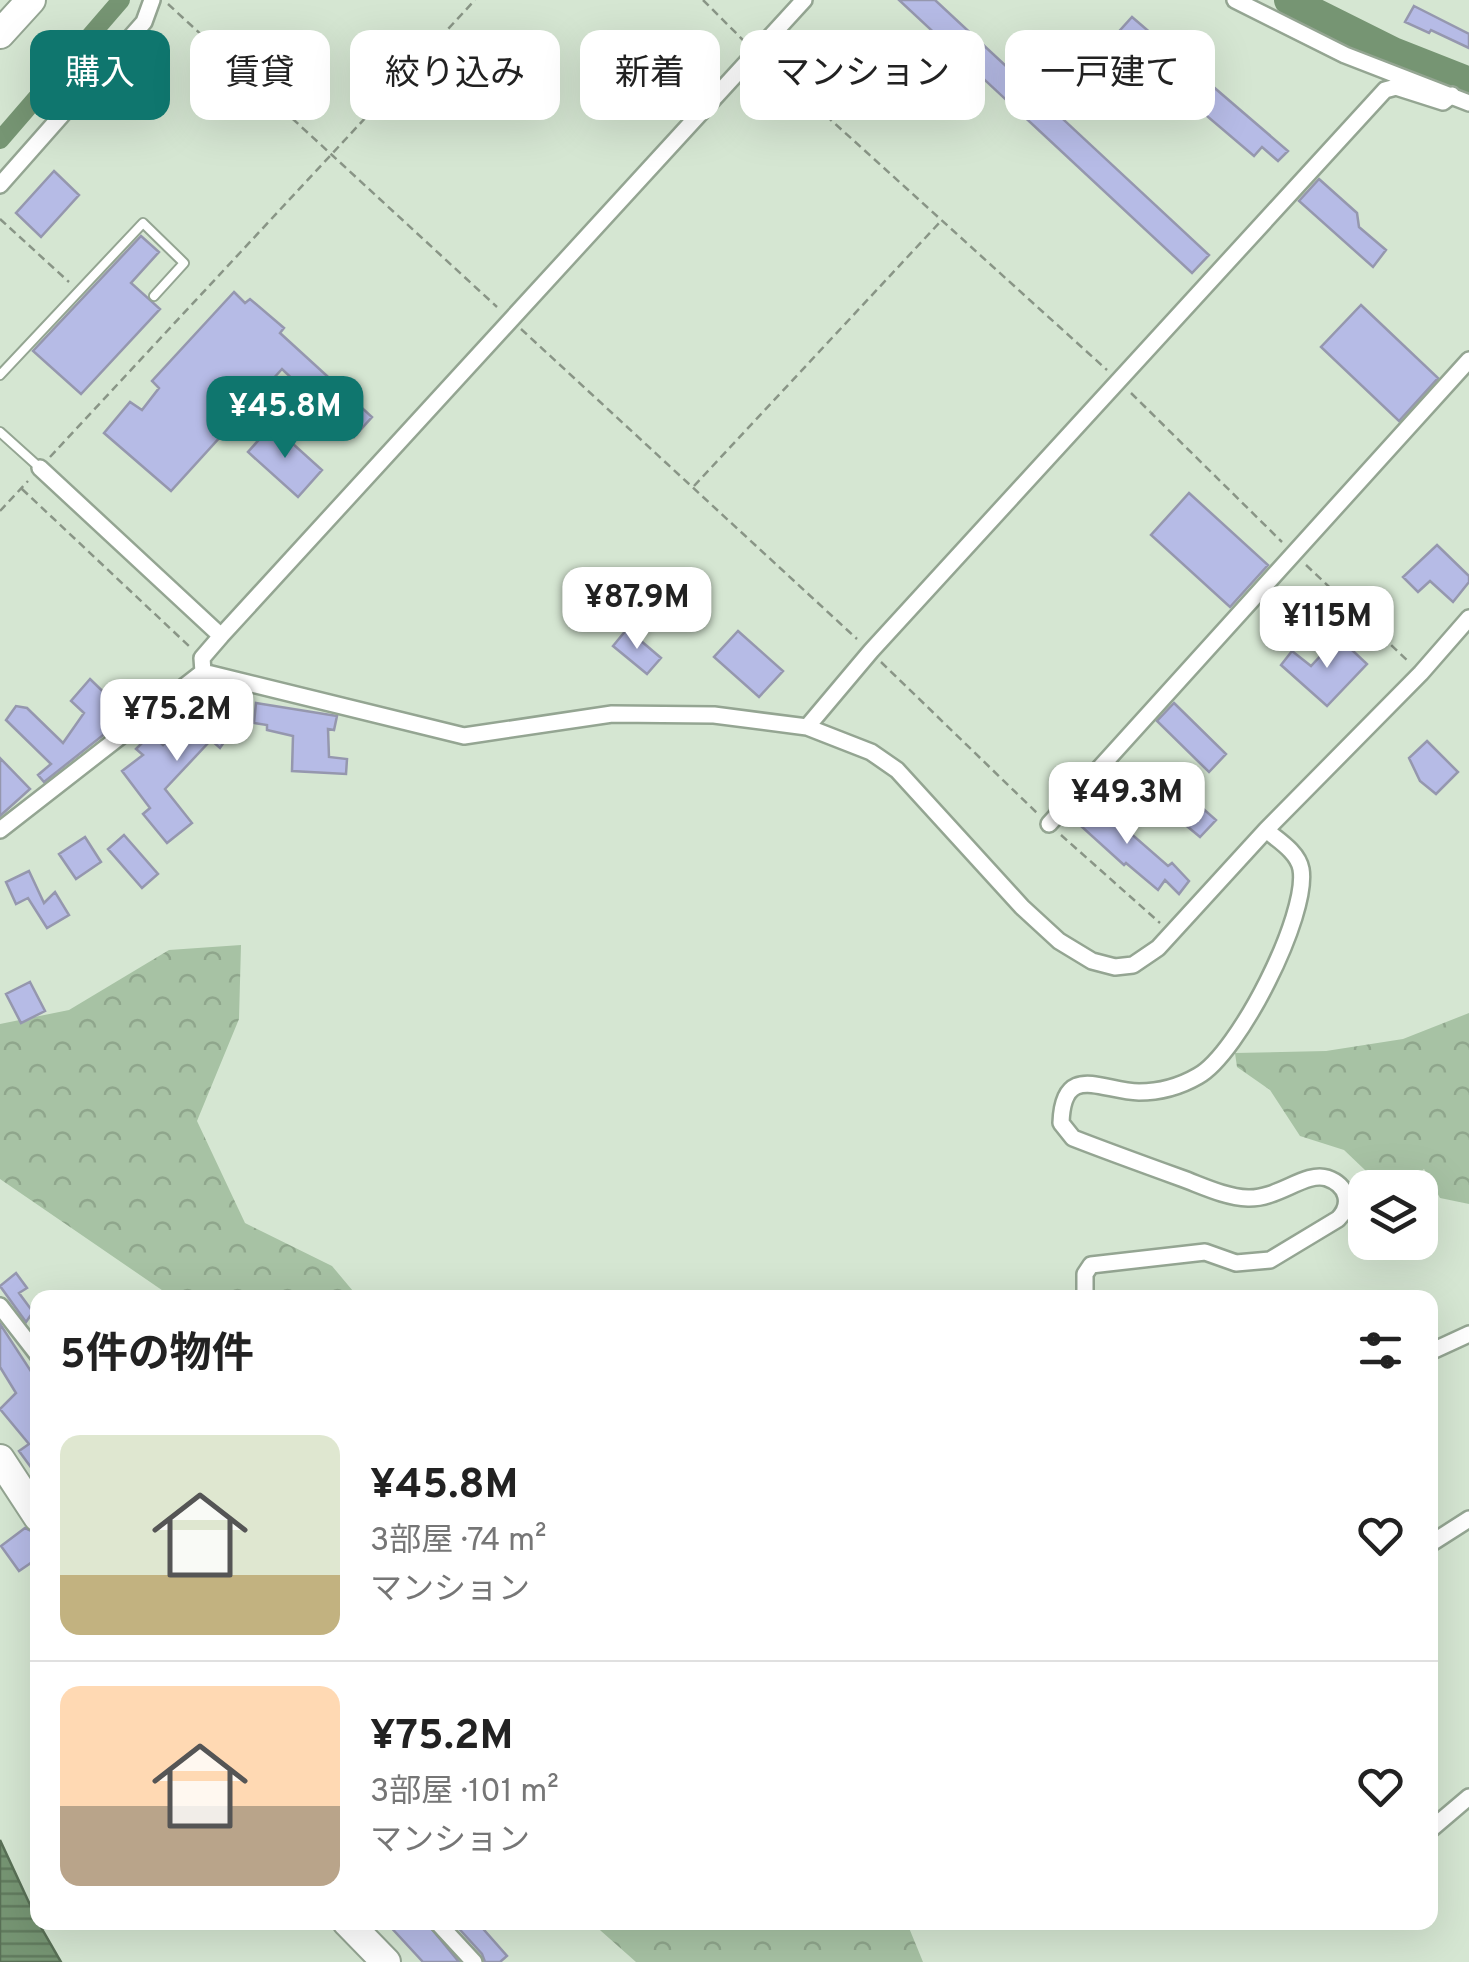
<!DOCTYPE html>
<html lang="ja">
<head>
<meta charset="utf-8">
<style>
	body { margin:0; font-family:Overpass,"Noto Sans JP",sans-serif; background:#f6f6f6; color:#222; height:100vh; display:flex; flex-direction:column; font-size:38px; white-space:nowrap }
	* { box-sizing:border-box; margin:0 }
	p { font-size:32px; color:#767676 }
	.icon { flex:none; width:55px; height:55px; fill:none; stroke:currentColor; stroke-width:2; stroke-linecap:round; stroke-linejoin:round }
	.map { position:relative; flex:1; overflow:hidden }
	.drawer { position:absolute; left:30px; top:1290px; width:1408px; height:640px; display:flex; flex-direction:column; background:#fff; border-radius:20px; box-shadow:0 10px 40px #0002 }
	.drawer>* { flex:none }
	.hud { position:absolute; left:30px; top:30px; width:1410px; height:90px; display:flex; gap:20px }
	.tools { position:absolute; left:1348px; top:1170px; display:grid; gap:20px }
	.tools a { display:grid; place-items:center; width:90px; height:90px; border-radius:20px; background:#fff; box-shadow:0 10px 40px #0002; font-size:50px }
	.price { position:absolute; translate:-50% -85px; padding:0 22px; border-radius:20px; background:#fff; color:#222; font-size:32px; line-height:65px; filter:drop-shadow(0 2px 5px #0008) }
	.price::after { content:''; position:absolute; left:50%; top:60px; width:30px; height:22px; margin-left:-15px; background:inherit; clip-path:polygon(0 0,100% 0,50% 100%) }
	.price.active { background:#0f766e; color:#fff }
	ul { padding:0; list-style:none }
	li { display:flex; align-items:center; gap:30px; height:250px; padding:0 30px }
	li+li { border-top:2px solid #e0e0e0 }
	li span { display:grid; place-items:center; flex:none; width:280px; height:200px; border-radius:20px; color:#555 }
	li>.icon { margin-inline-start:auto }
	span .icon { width:120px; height:120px; fill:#fffc; stroke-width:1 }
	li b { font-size:42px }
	h2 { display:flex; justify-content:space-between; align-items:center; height:120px; padding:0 30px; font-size:42px }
	.chip { padding:0 35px; border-radius:20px; background:#fff; box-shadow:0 10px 40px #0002; font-size:35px; line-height:90px }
	.chip.active { background:#0f766e; color:#fff }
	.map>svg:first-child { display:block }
	.forest { fill:url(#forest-crowns) }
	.water { fill:url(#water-rules); stroke:#597056; stroke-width:2.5 }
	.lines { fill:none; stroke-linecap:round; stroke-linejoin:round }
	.canal { stroke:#769573; stroke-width:18 }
	.river { stroke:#769573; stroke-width:30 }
	.building { fill:#b6bbe6; stroke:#9597ae; stroke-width:2.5 }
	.lane-casing { stroke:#94a592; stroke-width:12 }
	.street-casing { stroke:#94a592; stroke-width:20 }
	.highway-casing { stroke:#94a592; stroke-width:32 }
	.path { stroke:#899586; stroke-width:2.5; stroke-dasharray:8 5; stroke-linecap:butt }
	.lane { stroke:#fff; stroke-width:8 }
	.street { stroke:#fff; stroke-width:15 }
	.highway { stroke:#fff; stroke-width:28 }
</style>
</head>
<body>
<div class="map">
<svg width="1469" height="1962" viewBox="0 0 1469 1962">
	<defs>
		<pattern id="forest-crowns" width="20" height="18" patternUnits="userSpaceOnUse" patternTransform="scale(2.5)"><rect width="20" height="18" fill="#a7c2a4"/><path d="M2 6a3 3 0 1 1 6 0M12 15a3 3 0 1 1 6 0" fill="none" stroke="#8fa68c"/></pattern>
		<pattern id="water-rules" width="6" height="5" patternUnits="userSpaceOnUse" patternTransform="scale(2.5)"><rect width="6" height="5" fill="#769573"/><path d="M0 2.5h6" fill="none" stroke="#60795d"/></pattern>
	</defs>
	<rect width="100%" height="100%" fill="#d5e6d2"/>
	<!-- forest -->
	<path class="forest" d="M241 945 239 1019 197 1121 245 1223 332 1266 358 1297H172L0 1179V1024L69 1010 169 950Z
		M1469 1013V1204L1440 1198 1424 1169 1405 1187H1377L1365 1170 1344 1150 1300 1136 1270 1090 1237 1067 1235 1053 1326 1051 1403 1039Z
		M592 1923H907L923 1962H636Z"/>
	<!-- water -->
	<path class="water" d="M0 1840 38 1922 61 1962H0Z"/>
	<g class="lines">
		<!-- canal -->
		<path class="canal" d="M0 140 121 0"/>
		<!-- river -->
		<path class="river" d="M1289 0 1393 52 1469 82"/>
	</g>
	<!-- building -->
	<path class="building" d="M899 0H935L1209 255 1192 273Z
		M1414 6 1469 34V48L1431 30 1429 33 1405 22Z
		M1132 17 1288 151 1278 161 1262 147 1254 156 1114 37Z
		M54 171 79 195 41 237 16 213Z
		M1319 179 1357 213 1359 227 1386 250 1373 267 1299 201Z
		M141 236 159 252 131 283 160 309 81 394 33 351Z
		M234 292 245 303 250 299 284 328 280 333 372 417 354 437 282 369 171 491 104 433 130 402 142 410 159 388 152 381Z
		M1361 305 1438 378 1399 421 1321 347Z
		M272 425 322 470 298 497 248 452Z
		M1189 493 1268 565 1230 607 1151 535Z
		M1437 545 1469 576V582L1453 602 1430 581 1418 592 1403 577Z
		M627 629 661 658 647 674 613 646Z
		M738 631 783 671 759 697 714 657Z
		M1338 637 1367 664 1327 706 1281 665 1292 651 1311 666Z
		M90 679 122 710 104 728 107 732 44 782 38 775 51 764 6 720 16 706 27 708 63 743 84 713 71 701Z
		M199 697 225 720 245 700 250 705 220 748 211 740 165 789 192 823 167 843 143 814 150 808 122 771 143 755 136 749 151 734 163 745 188 718 185 716Z
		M256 703 337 716 334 730 328 729 329 757 347 759 346 774 292 771 293 736 267 730V725L254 723Z
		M1174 703 1226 754 1209 772 1157 721Z
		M1427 741 1458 772 1436 794 1420 781 1409 758Z
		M0 758 30 789 0 816Z
		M1089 797 1168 866 1172 863 1189 881 1179 894 1165 880 1158 890 1126 863 1124 865 1071 817Z
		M1192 799 1216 820 1200 837 1176 817Z
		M124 835 158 874 142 888 108 849Z
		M85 837 101 862 76 879 59 854Z
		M29 871 44 903 55 892 69 915 47 928 28 898 16 904 6 882Z
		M30 982 45 1011 21 1023 6 994Z
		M16 1273 27 1288 19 1293 33 1312 26 1322 0 1286Z
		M0 1324 38 1382V1477L19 1451 29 1444 0 1409 16 1393 0 1367Z
		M25 1528 38 1534V1558L19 1571 1 1546Z
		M386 1922H426L459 1962H423Z
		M453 1922H477L507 1956 500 1962H485L482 1954Z"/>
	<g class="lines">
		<defs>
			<path id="lane" d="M0 375 143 223 184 263 154 296
				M0 432 40 468"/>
			<path id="street" d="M1235 0 1345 55 1469 103
				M0 185 144 22 152 0
				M40 468 221 636 202 658 203 672
				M221 636 804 0
				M203 672 464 736 612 714 714 715 807 727 871 752 897 770 1022 907 1059 941 1092 961 1115 967 1133 965 1158 948 1266 830 1421 673 1469 618
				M807 727 871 651 1385 90 1396 87 1443 102 1452 95
				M1049 824 1469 360
				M0 830 203 672
				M1085 1298V1274L1091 1265 1205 1252 1236 1263 1270 1260 1338 1219C1353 1204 1347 1185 1327 1178 1306 1171 1278 1199 1248 1198 1225 1197 1203 1186 1181 1178 1145 1165 1109 1152 1073 1138L1061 1123C1063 1062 1101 1091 1139 1092 1161 1092 1179 1087 1198 1076 1238 1054 1309 915 1301 869 1298 852 1278 840 1266 830
				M0 1306 38 1355
				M1430 1352 1469 1334
				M1430 1544 1469 1519
				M1430 1830 1469 1797
				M437 1922 474 1962"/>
			<path id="highway" d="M0 34 31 0
				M0 1459 38 1517
				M347 1922 386 1962"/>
		</defs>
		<!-- lane casing -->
		<use href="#lane" class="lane-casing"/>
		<!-- street casing -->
		<use href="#street" class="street-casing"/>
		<!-- highway casing -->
		<use href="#highway" class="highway-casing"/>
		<!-- path -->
		<path class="path" d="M703 0 744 41
			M168 4 497 307
			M768 63 1107 370
			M0 219 69 282
			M521 329 857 639
			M1131 393 1282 542
			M50 457 475 0
			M694 486 941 221
			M22 489 191 648
			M0 511 28 481
			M1306 565 1409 662
			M881 662 1037 813
			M1061 835 1160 923"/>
		<!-- lane -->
		<use href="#lane" class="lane"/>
		<!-- street -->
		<use href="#street" class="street"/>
		<!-- highway -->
		<use href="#highway" class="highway"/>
	</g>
</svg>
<div class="tools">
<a><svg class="icon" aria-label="layers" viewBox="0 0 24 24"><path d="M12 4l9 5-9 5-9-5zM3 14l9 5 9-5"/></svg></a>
</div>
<b class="price active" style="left:285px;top:461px">¥45.8M</b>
<b class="price" style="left:637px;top:652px">¥87.9M</b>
<b class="price" style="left:1327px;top:671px">¥115M</b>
<b class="price" style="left:177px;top:764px">¥75.2M</b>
<b class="price" style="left:1127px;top:847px">¥49.3M</b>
<div class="hud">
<a class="chip active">購入</a>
<a class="chip">賃貸</a>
<a class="chip">絞り込み</a>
<a class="chip">新着</a>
<a class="chip">マンション</a>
<a class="chip">一戸建て</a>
</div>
<section class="drawer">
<h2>5件の物件<svg class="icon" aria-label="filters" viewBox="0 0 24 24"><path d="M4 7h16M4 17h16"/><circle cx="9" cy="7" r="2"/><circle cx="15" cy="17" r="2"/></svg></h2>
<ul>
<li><span style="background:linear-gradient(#dfe7d0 70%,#c2b280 0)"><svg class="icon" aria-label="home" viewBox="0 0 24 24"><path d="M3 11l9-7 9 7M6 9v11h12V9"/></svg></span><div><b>¥45.8M</b><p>3部屋 · 74 m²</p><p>マンション</p></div><svg class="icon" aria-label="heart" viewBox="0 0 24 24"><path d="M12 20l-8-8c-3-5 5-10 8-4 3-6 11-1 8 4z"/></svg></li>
<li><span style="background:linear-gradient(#ffd9b3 60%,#b9a48a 0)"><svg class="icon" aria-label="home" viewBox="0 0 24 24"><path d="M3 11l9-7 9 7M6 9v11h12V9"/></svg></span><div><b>¥75.2M</b><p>3部屋 · 101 m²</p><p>マンション</p></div><svg class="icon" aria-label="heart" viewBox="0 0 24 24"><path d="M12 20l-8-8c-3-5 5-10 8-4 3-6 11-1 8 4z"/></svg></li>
</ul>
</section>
</div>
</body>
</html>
